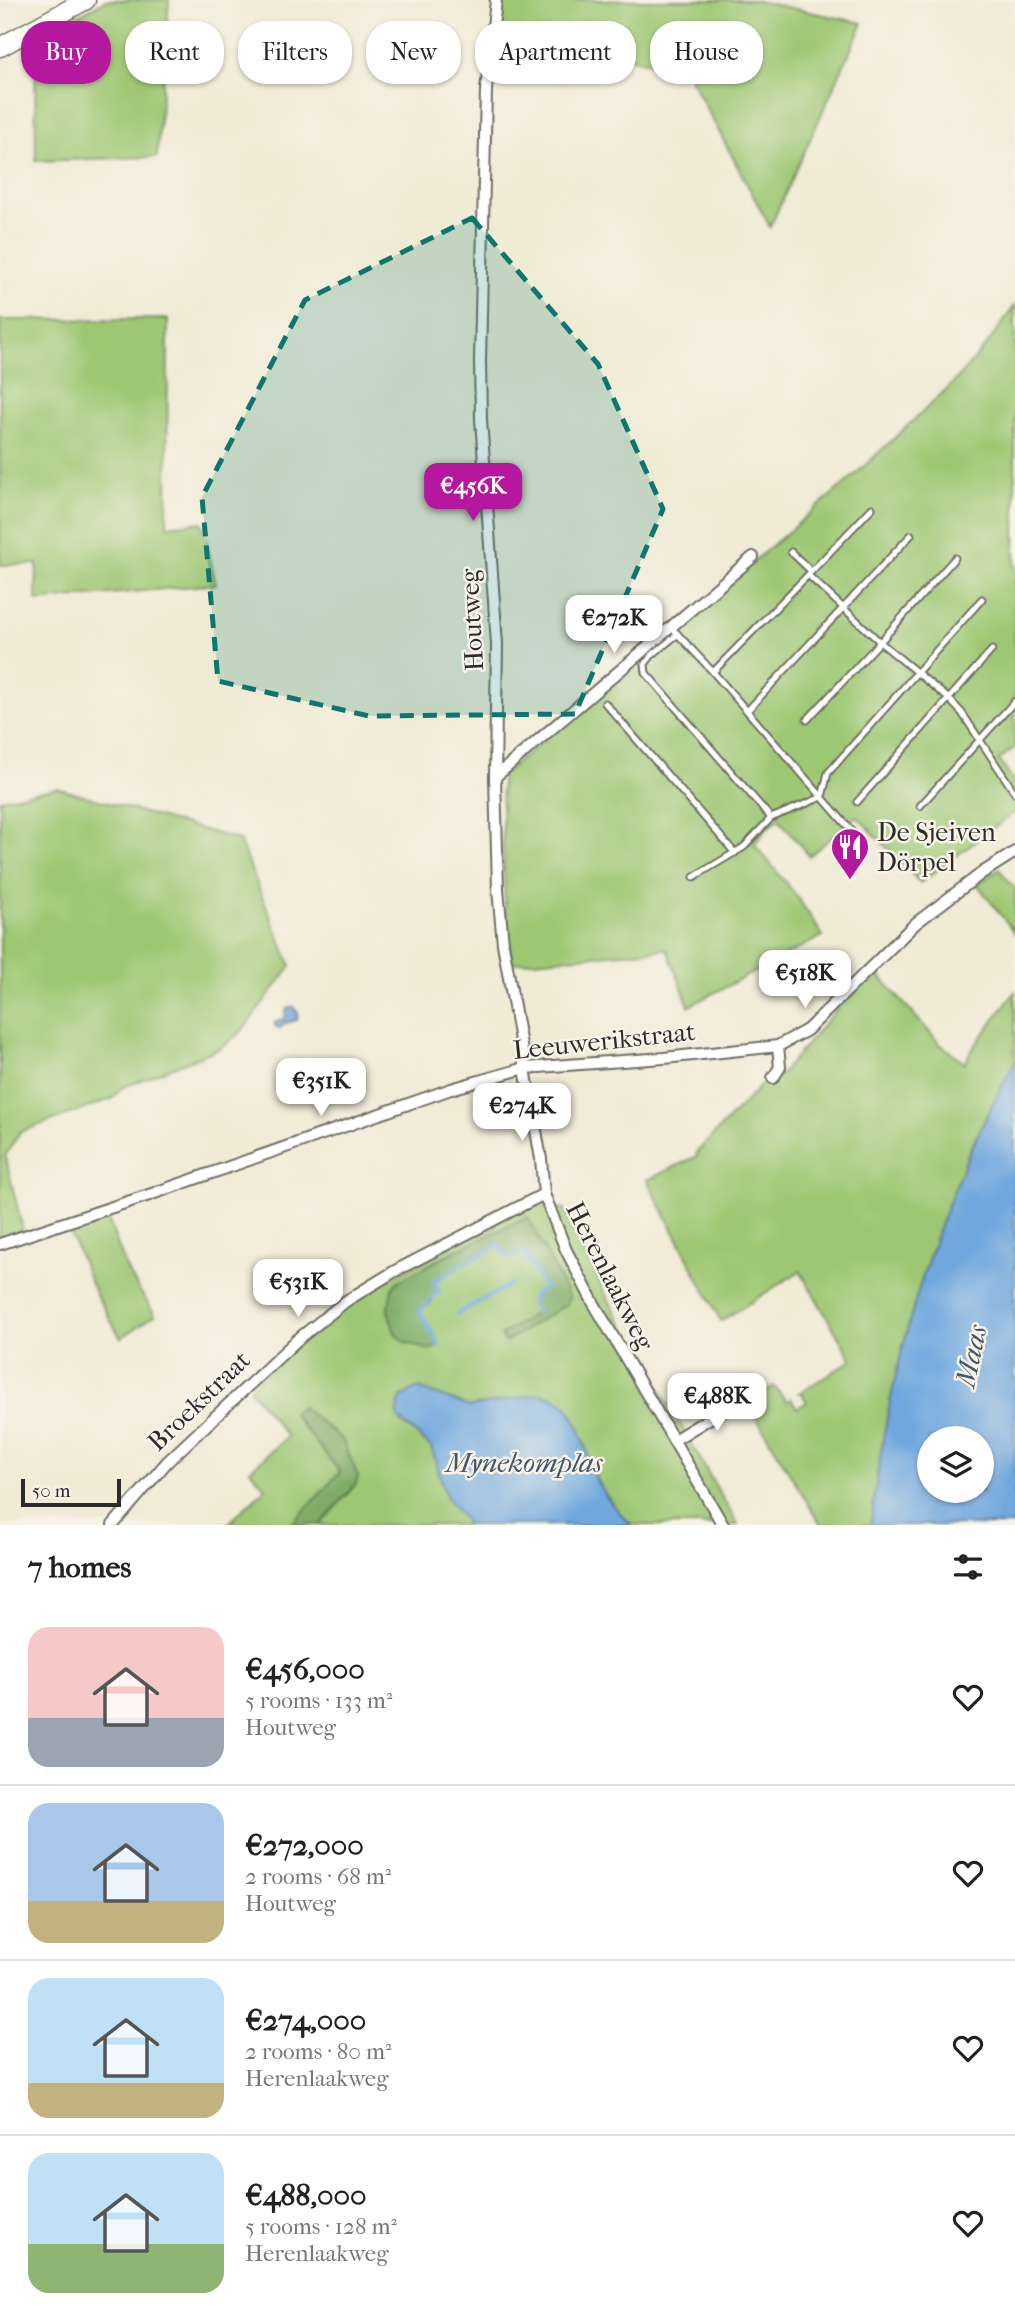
<!DOCTYPE html>
<html lang="en">
<head>
<meta charset="utf-8">
<style>
	body { margin:0; font-family:"IM FELL French Canon",serif; background:#f2f2f2; color:#222; height:100vh; display:flex; flex-direction:column; font-size:26px; white-space:nowrap }
	* { box-sizing:border-box; margin:0 }
	p { font-size:23px; color:#767676 }
	.icon { flex:none; width:38px; height:38px; fill:none; stroke:currentColor; stroke-width:2; stroke-linecap:round; stroke-linejoin:round }
	.map { position:relative; height:1525px; overflow:hidden }
	.details { display:flex; flex-direction:column; background:#fff; flex:1 }
	.details>* { flex:none }
	.hud { position:absolute; left:21px; top:21px; width:973px; height:63px; display:flex; gap:14px }
	.buttons { position:absolute; left:917px; top:1426px; display:grid; gap:14px }
	.buttons a { display:grid; place-items:center; width:77px; height:77px; border-radius:50%; background:#fff; box-shadow:0 2px 5px #0004; font-size:35px }
	.scale { position:absolute; left:21px; bottom:18px; width:100px; box-sizing:border-box; padding-left:7px; border:4px solid #2b2b2b; border-top:0; font-size:19px; line-height:24px; white-space:nowrap; color:#2b2b2b; -webkit-text-stroke:5px #f7f3e8; paint-order:stroke }
	.price { position:absolute; translate:-50% -60px; padding:0 16px; border-radius:14px; background:#fff; color:#222; font-size:23px; line-height:46px; filter:drop-shadow(0 2px 4px #0008) }
	.price::after { content:''; position:absolute; left:50%; top:42px; width:21px; height:16px; margin-left:-10px; background:inherit; clip-path:polygon(0 0,100% 0,50% 100%) }
	.price.current { background:#b5179e; color:#fff }
	ul { padding:0; list-style:none }
	li { display:flex; align-items:center; gap:21px; height:175px; padding:0 28px }
	li+li { border-top:2px solid #e0e0e0 }
	li span { display:grid; place-items:center; flex:none; width:196px; height:140px; border-radius:21px; color:#555 }
	li>.icon { margin-inline-start:auto }
	span .icon { width:84px; height:84px; fill:#fffc; stroke-width:1 }
	li b { font-size:30px }
	h2 { display:flex; justify-content:space-between; align-items:center; height:84px; padding:0 28px; font-size:30px }
	.tag { padding:0 24px; border-radius:28px; background:#fff; box-shadow:0 2px 5px #0004; font-size:24px; line-height:63px }
	.tag.current { background:#b5179e; color:#fff }
	.map>svg:first-child { display:block }
	.green { fill:#9ec773; stroke:#64794f; stroke-width:2 }
	.forest { fill:#7eac65; stroke:#546c48; stroke-width:2 }
	.water { fill:#70a7de; stroke:#4e6984; stroke-width:2; fill-rule:evenodd }
	.lines { fill:none; stroke-linecap:round; stroke-linejoin:round }
	.stream { stroke:#70a7de; stroke-width:4.5 }
	.lane-casing { stroke:#706e66; stroke-width:9 }
	.street-casing { stroke:#706e66; stroke-width:14 }
	.primary-casing { stroke:#706e66; stroke-width:21 }
	.lane { stroke:#fff; stroke-width:5 }
	.street { stroke:#fff; stroke-width:10 }
	.primary { stroke:#fff; stroke-width:18 }
	.marked { fill:#0f766e; fill-opacity:0.2; stroke:#0f766e; stroke-width:5; stroke-dasharray:14 9; stroke-linejoin:round }
	.labels { text-anchor:middle; dominant-baseline:central; stroke-width:5; stroke-linejoin:round; paint-order:stroke }
	.street-label { font-size:26px; fill:#2b2b2b; stroke:#f7f3e8 }
	.poi-label { font-size:26px; fill:#2b2b2b; stroke:#f7f3e8; text-anchor:start }
	.water-label { font-size:28px; font-style:italic; fill:#43566a; stroke:#f7f3e8 }
</style>
</head>
<body>
<div class="map">
<svg width="1015" height="1525" viewBox="0 0 1015 1525">
	<rect width="100%" height="100%" fill="#f7f3e8"/>
	<filter id="ink" filterUnits="userSpaceOnUse"><feTurbulence type="fractalNoise" baseFrequency=".0143" numOctaves="2"/><feDisplacementMap in="SourceGraphic" scale="14" xChannelSelector="R" yChannelSelector="G"/><feConvolveMatrix kernelMatrix="1 2 1 2 8 2 1 2 1" color-interpolation-filters="sRGB"/></filter>
	<filter id="wash" filterUnits="userSpaceOnUse"><feTurbulence type="fractalNoise" baseFrequency=".00686" numOctaves="4" result="noise"/><feDisplacementMap in="SourceGraphic" scale="28" xChannelSelector="R" yChannelSelector="G"/><feGaussianBlur stdDeviation="1.57" result="paint"/><feColorMatrix in="noise" values="0 0 0 0 0 0 0 0 0 0 0 0 0 0 0 0 0 1.4 0 .05"/><feComposite in="paint" operator="in"/></filter>
	<g filter="url(#wash)">
		<rect width="100%" height="100%" fill="#f0ebd5"/>
		<!-- green -->
		<path class="green" d="M106 0H169L157 157 36 161 35 39Z
			M502 0H753L863 23 770 227 686 70 497 30Z
			M1015 305V747L999 760 1015 784V812L920 883 857 816 809 856 779 819 773 822 754 844 796 895 823 936 689 1006 667 949 512 963 505 909 501 776 848 481 916 418 953 383 986 346Z
			M168 319 167 526 202 522 216 584 36 601 37 564 0 565V320Z
			M57 788 239 840 291 966 241 1032 221 1048 121 1088 112 1099 20 1132 5 1156 23 1230 0 1237V799Z
			M999 869 1015 889V933L977 884Z
			M875 971 940 1044 965 1063 971 1051 1015 992V1062L969 1151 924 1276 904 1345 885 1432 871 1525H821L748 1404 774 1386 787 1402 791 1398 797 1408 807 1402 802 1393H799L852 1360 800 1271 721 1321 647 1180 697 1156V1152L772 1074 778 1078 839 1006Z
			M531 1205 565 1209 603 1290 738 1525H632C616 1510 602 1493 593 1472 582 1448 581 1423 563 1403L470 1407 462 1406 397 1414 401 1422 431 1446 447 1498 468 1525H227L266 1488 250 1470 287 1437 249 1388C289 1352 329 1317 375 1288 408 1267 444 1250 478 1231L481 1234 495 1227 494 1222Z
			M106 1214 128 1272 155 1315 121 1338 95 1293 68 1228Z"/>
		<!-- forest -->
		<path class="forest" d="M528 1217 569 1297 567 1304 505 1342 501 1335 537 1312 532 1304 534 1294 545 1288 523 1251 513 1257 506 1255 499 1244 433 1282 439 1291 434 1295 431 1303 419 1310 439 1345 430 1350 405 1342 395 1333 388 1311 392 1288 397 1282 450 1253Z
			M302 1407 342 1439 358 1476 356 1484 320 1525H291L340 1472 292 1413Z"/>
		<!-- water -->
		<path class="water" d="M293 1006 298 1013 297 1020 285 1023 280 1028 275 1026V1021L285 1019 286 1010Z
			M1015 1062V1525H871C888 1364 936 1203 1015 1062ZM929 1438H982V1491H929Z
			M419 1388 470 1407 539 1394C583 1396 583 1454 598 1483 606 1499 619 1513 632 1525H468L447 1498 431 1447 398 1418 397 1410 401 1398 414 1389Z"/>
		<g class="lines">
			<!-- stream -->
			<path class="stream" d="M457 1314 511 1284
				M439 1345 419 1310C431 1303 430 1297 439 1291L433 1282 499 1244 506 1255 513 1257 523 1251 546 1288 534 1294 532 1304 537 1312"/>
		</g>
	</g>
	<g filter="url(#ink)">
		<g class="lines">
			<defs>
				<path id="lane" d="M791 552 811 571
					M808 575 872 508
					M671 627 713 672 808 575 880 642 949 699 962 713 1015 793
					M678 634 652 655 645 664 646 673 771 818
					M713 672 856 836
					M605 703 735 853
					M747 711 911 535
					M807 720 880 642 955 558
					M857 802 992 650
					M920 806 1015 701
					M694 877 744 847 771 818 822 797 828 773 982 599"/>
				<path id="street" d="M496 0 486 90 480 361 481 419 497 644 495 777 498 889 503 944 541 1159 544 1194 566 1250 593 1302 723 1525
					M495 777 753 557
					M773 1078 780 1067 778 1046
					M0 1244 149 1195 451 1089 525 1068 664 1058 778 1046 807 1030 916 923 982 873 1015 852
					M674 1440 743 1398
					M113 1525 167 1462 297 1340 346 1301 395 1271 544 1194"/>
				<path id="primary" d="M0 47 86 0"/>
			</defs>
			<!-- lane casing -->
			<use href="#lane" class="lane-casing"/>
			<!-- street casing -->
			<use href="#street" class="street-casing"/>
			<!-- primary casing -->
			<use href="#primary" class="primary-casing"/>
			<!-- lane -->
			<use href="#lane" class="lane"/>
			<!-- street -->
			<use href="#street" class="street"/>
			<!-- primary -->
			<use href="#primary" class="primary"/>
		</g>
	</g>
	<!-- marked area -->
	<path class="marked" d="M472 218 598 364 663 509 575 714 369 716 218 681 202 497 305 300Z"/>
	<!-- icons -->
	<defs>
		<symbol id="restaurant-pin" viewBox="-11 -11 22 30"><path d="M0 17L-7.5 6A9.5 9.5 0 1 1 7.5 6Z" fill="#b5179e" stroke="#f7f3e8"/><path d="M-5-6h1v4h1v-4h1v4h1v-4h1v5L-1.5 .5V6h-2V.5L-5-1ZM5-6V6H3V1.5H1.5Q1.5-4 5-6Z" fill="#fff"/></symbol>
	</defs>
	<g fill-rule="evenodd">
		<use href="#restaurant-pin" x="828" y="825" width="44" height="60"/>
	</g>
	<g class="labels">
		<!-- street labels -->
		<g class="street-label">
			<text transform="translate(472 620) rotate(-93)">Houtweg</text>
			<text transform="translate(604 1041) rotate(-6)">Leeuwerikstraat</text>
			<text transform="translate(610 1276) rotate(63)">Herenlaakweg</text>
			<text transform="translate(199 1401) rotate(-44)">Broekstraat</text>
		</g>
		<!-- poi labels -->
		<g class="poi-label">
			<text x="877" y="832">De Sjeiven<tspan x="877" dy="30">Dörpel</tspan></text>
		</g>
		<!-- water labels -->
		<g class="water-label">
			<text transform="translate(971 1356) rotate(-78)">Maas</text>
			<text x="524" y="1462">Mynekomplas</text>
		</g>
	</g>
</svg>
<div class="buttons">
<a><svg class="icon" aria-label="layers" viewBox="0 0 24 24"><path d="M12 4l9 5-9 5-9-5zM3 14l9 5 9-5"/></svg></a>
</div>
<div class="scale">50 m</div>
<b class="price current" style="left:473px;top:523px">€456K</b>
<b class="price" style="left:614px;top:655px">€272K</b>
<b class="price" style="left:805px;top:1010px">€518K</b>
<b class="price" style="left:321px;top:1118px">€351K</b>
<b class="price" style="left:522px;top:1143px">€274K</b>
<b class="price" style="left:298px;top:1319px">€531K</b>
<b class="price" style="left:717px;top:1433px">€488K</b>
<div class="hud">
<a class="tag current">Buy</a>
<a class="tag">Rent</a>
<a class="tag">Filters</a>
<a class="tag">New</a>
<a class="tag">Apartment</a>
<a class="tag">House</a>
</div>
</div>
<section class="details">
<h2>7 homes<svg class="icon" aria-label="filters" viewBox="0 0 24 24"><path d="M4 7h16M4 17h16"/><circle cx="9" cy="7" r="2"/><circle cx="15" cy="17" r="2"/></svg></h2>
<ul>
<li><span style="background:linear-gradient(#f6c9c9 65%,#9aa5b1 0)"><svg class="icon" aria-label="home" viewBox="0 0 24 24"><path d="M3 11l9-7 9 7M6 9v11h12V9"/></svg></span><div><b>€456,000</b><p>5 rooms · 133 m²</p><p>Houtweg</p></div><svg class="icon" aria-label="heart" viewBox="0 0 24 24"><path d="M12 20l-8-8c-3-5 5-10 8-4 3-6 11-1 8 4z"/></svg></li>
<li><span style="background:linear-gradient(#a9c7e8 70%,#c2b280 0)"><svg class="icon" aria-label="home" viewBox="0 0 24 24"><path d="M3 11l9-7 9 7M6 9v11h12V9"/></svg></span><div><b>€272,000</b><p>2 rooms · 68 m²</p><p>Houtweg</p></div><svg class="icon" aria-label="heart" viewBox="0 0 24 24"><path d="M12 20l-8-8c-3-5 5-10 8-4 3-6 11-1 8 4z"/></svg></li>
<li><span style="background:linear-gradient(#bfe0f5 75%,#c2b280 0)"><svg class="icon" aria-label="home" viewBox="0 0 24 24"><path d="M3 11l9-7 9 7M6 9v11h12V9"/></svg></span><div><b>€274,000</b><p>2 rooms · 80 m²</p><p>Herenlaakweg</p></div><svg class="icon" aria-label="heart" viewBox="0 0 24 24"><path d="M12 20l-8-8c-3-5 5-10 8-4 3-6 11-1 8 4z"/></svg></li>
<li><span style="background:linear-gradient(#bfe0f5 65%,#8fb573 0)"><svg class="icon" aria-label="home" viewBox="0 0 24 24"><path d="M3 11l9-7 9 7M6 9v11h12V9"/></svg></span><div><b>€488,000</b><p>5 rooms · 128 m²</p><p>Herenlaakweg</p></div><svg class="icon" aria-label="heart" viewBox="0 0 24 24"><path d="M12 20l-8-8c-3-5 5-10 8-4 3-6 11-1 8 4z"/></svg></li>
</ul>
</section>
</body>
</html>
